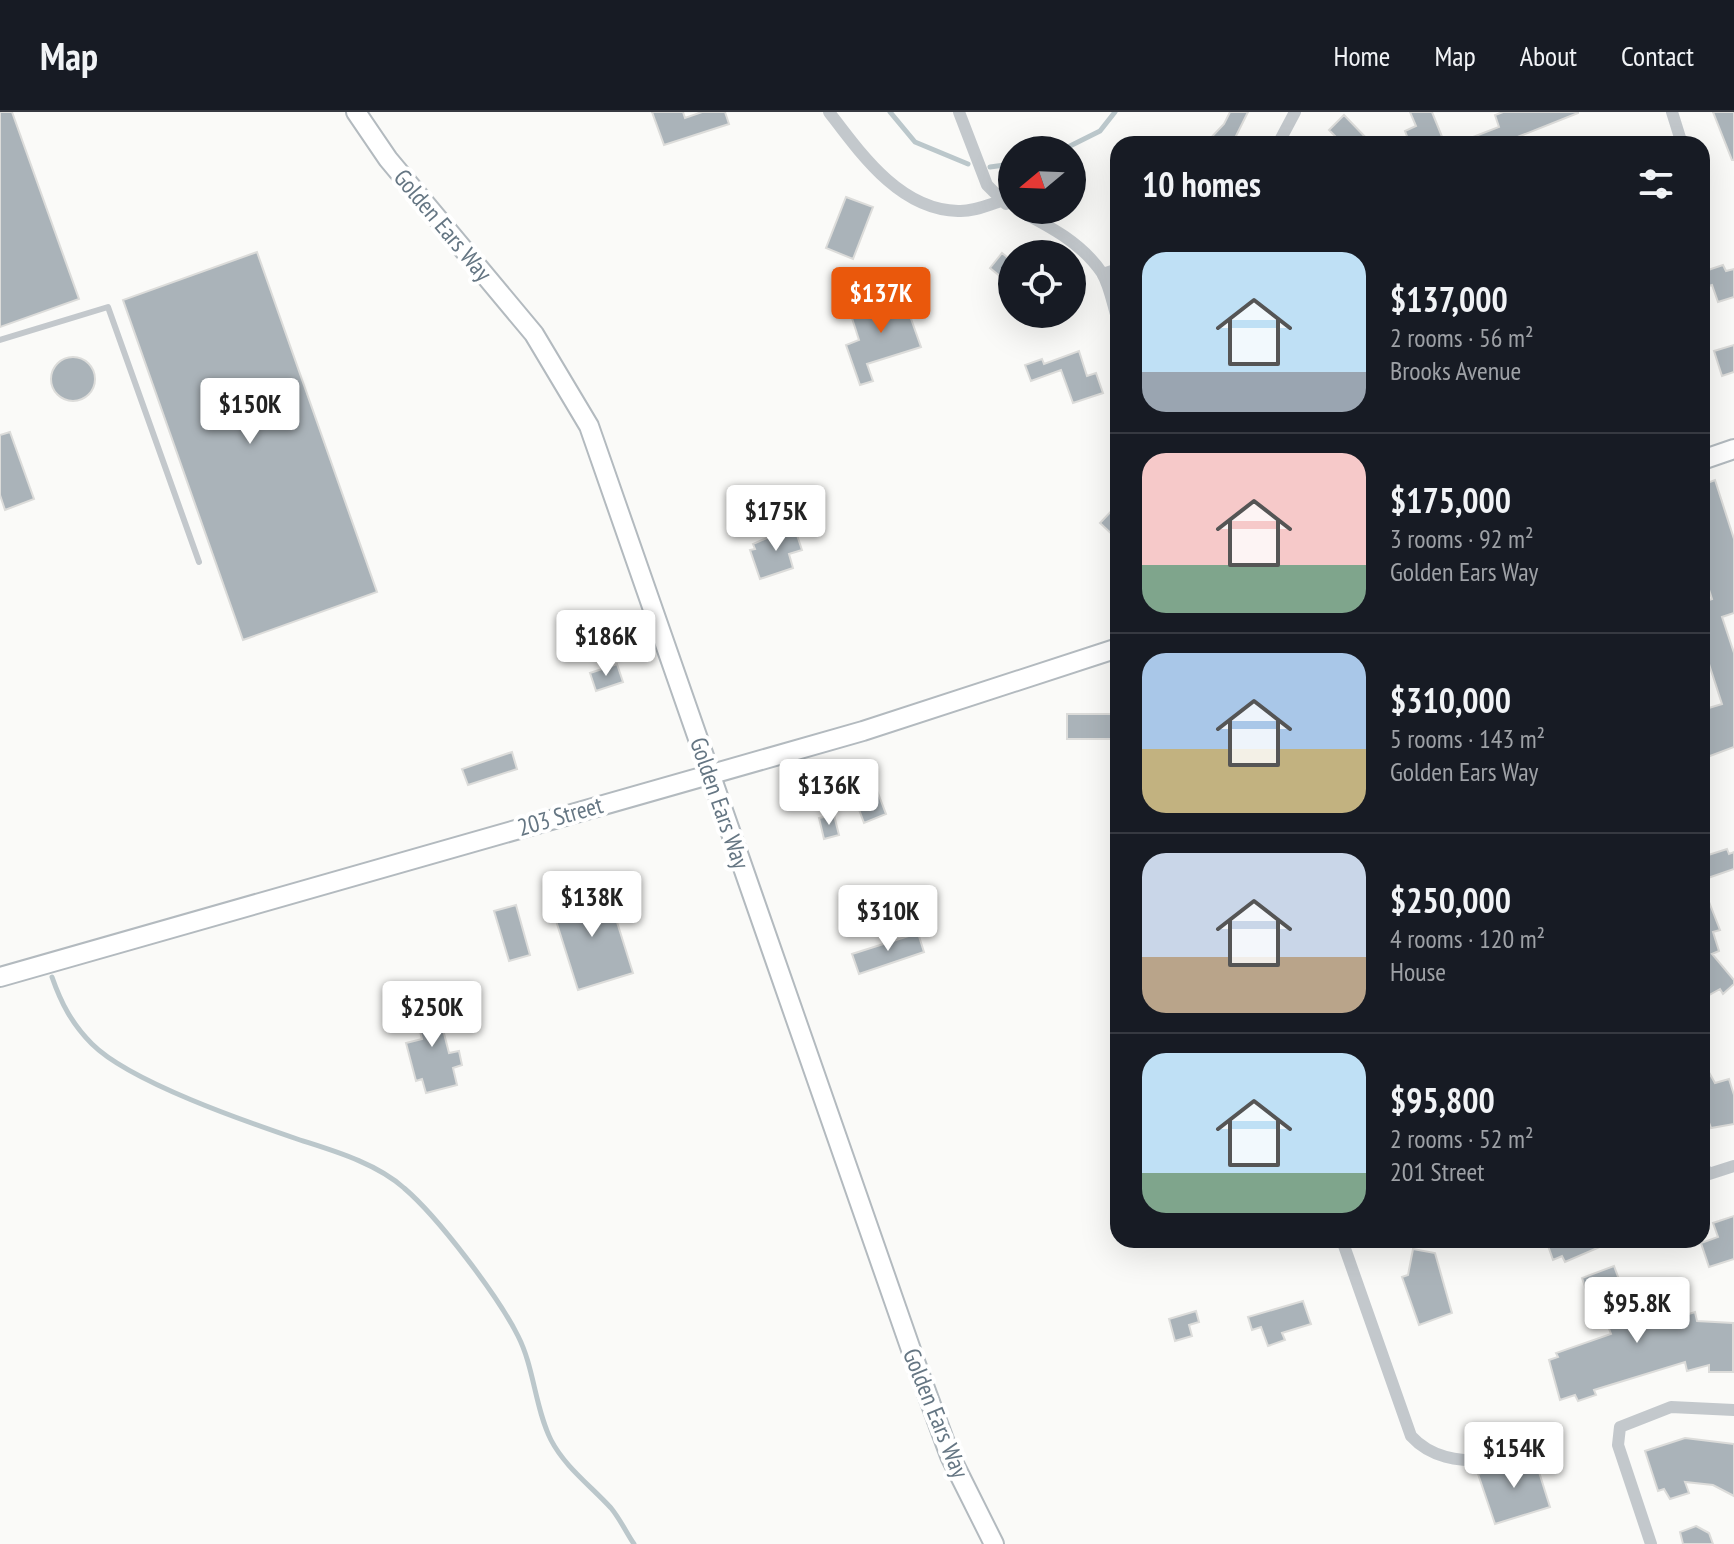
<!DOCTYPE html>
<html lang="en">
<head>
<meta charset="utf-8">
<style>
	body { margin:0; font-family:"PT Sans Narrow",sans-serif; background:#242831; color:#f1f3f6; height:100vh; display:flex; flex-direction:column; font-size:30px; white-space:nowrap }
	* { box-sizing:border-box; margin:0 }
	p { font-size:26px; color:#9ea1a6 }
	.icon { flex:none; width:44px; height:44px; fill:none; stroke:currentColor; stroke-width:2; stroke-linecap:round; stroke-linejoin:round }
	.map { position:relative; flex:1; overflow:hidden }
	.details { position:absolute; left:1110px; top:24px; width:600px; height:1112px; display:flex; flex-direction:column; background:#171b24; border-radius:24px; box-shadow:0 8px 32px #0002 }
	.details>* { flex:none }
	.needle { width:52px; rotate:251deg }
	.tools { position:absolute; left:998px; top:24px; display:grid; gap:16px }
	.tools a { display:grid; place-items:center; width:88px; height:88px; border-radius:50%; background:#171b24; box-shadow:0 8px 32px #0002; font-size:40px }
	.price { position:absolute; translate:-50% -68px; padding:0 18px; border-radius:8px; background:#fff; color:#222; font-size:26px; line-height:52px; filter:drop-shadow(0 2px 4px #0008) }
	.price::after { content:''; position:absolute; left:50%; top:48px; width:24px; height:18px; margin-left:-12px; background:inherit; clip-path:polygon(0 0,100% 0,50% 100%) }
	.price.selected { background:#ea580c; color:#fff }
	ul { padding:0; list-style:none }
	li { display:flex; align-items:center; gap:24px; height:200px; padding:0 32px }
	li+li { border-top:2px solid #363941 }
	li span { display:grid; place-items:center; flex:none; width:224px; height:160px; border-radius:24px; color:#555 }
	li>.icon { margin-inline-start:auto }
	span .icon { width:96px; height:96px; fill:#fffc; stroke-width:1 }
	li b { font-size:34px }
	h2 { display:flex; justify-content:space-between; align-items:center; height:96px; padding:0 32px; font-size:34px }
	header { display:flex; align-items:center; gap:48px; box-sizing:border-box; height:112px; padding:0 40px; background:#171b24; border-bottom:2px solid #363941 }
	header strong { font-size:38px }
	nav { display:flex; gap:44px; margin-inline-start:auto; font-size:28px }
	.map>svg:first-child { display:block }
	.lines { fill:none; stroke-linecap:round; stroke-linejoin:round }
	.stream { stroke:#bbc7cb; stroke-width:5 }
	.building { fill:#aab3b9; stroke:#dcdcda; stroke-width:2 }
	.secondary-casing { stroke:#b3babf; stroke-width:22 }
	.service { stroke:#c3c8cc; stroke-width:6 }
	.minor { stroke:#c3c8cc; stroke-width:12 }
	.secondary { stroke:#fff; stroke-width:18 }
	.labels { text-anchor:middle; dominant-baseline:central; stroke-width:8; stroke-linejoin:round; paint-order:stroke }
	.street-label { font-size:24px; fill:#657683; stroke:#fff }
</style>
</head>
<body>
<header>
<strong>Map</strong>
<nav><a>Home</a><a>Map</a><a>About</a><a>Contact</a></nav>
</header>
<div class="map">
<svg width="1734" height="1432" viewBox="0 0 1734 1432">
	<rect width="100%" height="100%" fill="#fafaf8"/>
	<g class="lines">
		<!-- stream -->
		<path class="stream" d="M890 0 915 30 968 52
			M1062 38 1100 19 1115 0
			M990 55 1012 52
			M52 865C61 891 72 912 92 932 130 970 247 1010 300 1028 334 1039 376 1051 404 1076 438 1105 498 1184 518 1224 534 1255 535 1296 551 1328 565 1355 591 1374 611 1396 620 1407 626 1420 634 1432"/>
	</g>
	<!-- building -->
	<path class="building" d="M0 0H12L79 187 0 215Z
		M652 0H683L685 6 702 0H725L729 12 664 33Z
		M1230 0H1248L1232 32H1205L1224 12Z
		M1410 0H1432L1445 32H1410L1405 19 1416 14Z
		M1503 0H1578V1L1500 32H1455L1499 15 1495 3Z
		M1713 0H1734V48H1732Z
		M1344 3 1372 32H1343L1329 18Z
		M846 85 873 95 853 147 826 136Z
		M257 140 377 480 243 528 123 188Z
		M1002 141 1012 149V174L990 156Z
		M1723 153 1726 159 1734 157V185L1718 190 1712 173 1702 176V160Z
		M903 184 921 235 867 252 873 269 860 273 846 233 859 228 850 200Z
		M1734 233V260L1722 264 1714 239Z
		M1079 239 1087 264 1096 261 1103 281 1073 291 1061 258 1031 269 1025 253 1042 247 1044 252Z
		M51 267a22 22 0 1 1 44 0a22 22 0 1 1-44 0Z
		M10 320 34 387 5 398 0 383V323Z
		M1715 368 1734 427V501L1722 505 1734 541V635L1702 647V598L1722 592 1708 549 1702 551V490L1712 487 1702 456V373Z
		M1118 392V428L1100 411Z
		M794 414 802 438 789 442 793 456 760 467 750 438 755 437 753 432Z
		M617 552 623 570 596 579 590 561Z
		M1067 602H1111V627H1067Z
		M512 640 517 657 468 673 462 657Z
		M876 676 886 702 864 711 854 684Z
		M834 703 839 723 824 727 819 706Z
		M1727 737 1729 742 1734 740V757L1702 768V745Z
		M1702 772 1720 818 1713 820 1719 839 1712 842 1734 868V872L1723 882 1720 877 1702 887Z
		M606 775 633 861 578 878 551 793Z
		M516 793 530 843 509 849 494 799Z
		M918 821 924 840 859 862 852 842Z
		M434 882 449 941 459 939 462 953 453 956 457 973 426 981 422 967 416 969 406 931 422 927 412 888Z
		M1702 948 1715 971 1729 967 1734 983V1012L1711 1016 1707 1005 1702 1007Z
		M1734 1104V1147L1709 1155 1701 1131 1718 1125 1713 1111Z
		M1546 1128H1616L1565 1150 1562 1144 1553 1148Z
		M1413 1137 1435 1141 1452 1201 1419 1213 1402 1165 1408 1163Z
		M1614 1154 1636 1213 1645 1210 1647 1215 1695 1200 1697 1209 1733 1211V1260H1709V1253L1687 1259 1685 1250 1594 1278 1596 1283 1578 1289 1575 1283 1560 1288 1549 1248 1558 1245 1556 1241 1611 1222 1600 1193 1592 1195 1582 1166Z
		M1303 1189 1311 1212 1282 1221 1285 1228 1268 1234 1261 1215 1252 1218 1248 1205Z
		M1196 1199 1199 1210 1189 1213 1192 1224 1175 1229 1169 1207Z
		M1685 1326 1734 1332V1384L1713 1373 1685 1370 1689 1381 1670 1387 1664 1377 1658 1379 1645 1339Z
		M1534 1344 1550 1395 1495 1412 1478 1362Z
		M1696 1414 1709 1421 1713 1432H1683L1680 1420Z"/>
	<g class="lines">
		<defs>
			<path id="secondary" d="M356 0 388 47 534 222 589 314 916 1252 950 1344 994 1432
				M1702 348 1734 337
				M0 865 863 619 1118 536"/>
		</defs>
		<!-- secondary casing -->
		<use href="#secondary" class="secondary-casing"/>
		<!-- service -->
		<path class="service" d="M0 228 108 195 199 450"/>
		<!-- minor -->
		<path class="minor" d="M829 0C861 42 900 98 958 99 973 100 988 93 1001 89
			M959 0 987 73 1006 92
			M1672 0 1682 32
			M1278 32 1295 0
			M1018 98C1049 114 1082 131 1102 161 1110 174 1113 194 1118 209
			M1103 162 1118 157
			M1702 1054 1709 1062 1734 1054
			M1342 1128 1411 1324C1431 1346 1458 1349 1486 1349
			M1651 1432 1618 1333 1620 1315 1671 1295 1734 1298"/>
		<!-- secondary -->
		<use href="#secondary" class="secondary"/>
	</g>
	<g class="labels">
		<!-- street labels -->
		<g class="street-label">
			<text transform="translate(443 113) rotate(50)">Golden Ears Way</text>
			<text transform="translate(720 691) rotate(71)">Golden Ears Way</text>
			<text transform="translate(560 704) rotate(-16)">203 Street</text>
			<text transform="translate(936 1301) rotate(68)">Golden Ears Way</text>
		</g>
	</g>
</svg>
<div class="tools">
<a><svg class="needle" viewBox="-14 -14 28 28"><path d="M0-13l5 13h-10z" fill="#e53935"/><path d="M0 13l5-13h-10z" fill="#9ea1a6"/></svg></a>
<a><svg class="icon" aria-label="locate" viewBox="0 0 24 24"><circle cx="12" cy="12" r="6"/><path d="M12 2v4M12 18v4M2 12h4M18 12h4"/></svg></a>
</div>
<b class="price selected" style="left:881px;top:223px">$137K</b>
<b class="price" style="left:250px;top:334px">$150K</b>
<b class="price" style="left:776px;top:441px">$175K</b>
<b class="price" style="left:606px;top:566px">$186K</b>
<b class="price" style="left:829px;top:715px">$136K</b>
<b class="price" style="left:592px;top:827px">$138K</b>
<b class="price" style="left:888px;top:841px">$310K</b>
<b class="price" style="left:432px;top:937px">$250K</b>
<b class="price" style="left:1637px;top:1233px">$95.8K</b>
<b class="price" style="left:1514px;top:1378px">$154K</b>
<section class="details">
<h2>10 homes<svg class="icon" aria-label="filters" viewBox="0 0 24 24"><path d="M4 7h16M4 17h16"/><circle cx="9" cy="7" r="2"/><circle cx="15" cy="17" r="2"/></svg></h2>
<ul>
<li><span style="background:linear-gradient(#bfe0f5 75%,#9aa5b1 0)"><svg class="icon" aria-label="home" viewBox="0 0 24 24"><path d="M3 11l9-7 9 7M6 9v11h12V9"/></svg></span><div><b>$137,000</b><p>2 rooms · 56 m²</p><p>Brooks Avenue</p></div></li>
<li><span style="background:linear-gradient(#f6c9c9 70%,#7fa58c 0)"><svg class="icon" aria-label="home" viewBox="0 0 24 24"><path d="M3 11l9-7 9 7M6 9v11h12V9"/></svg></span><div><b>$175,000</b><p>3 rooms · 92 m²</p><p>Golden Ears Way</p></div></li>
<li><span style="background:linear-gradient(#a9c7e8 60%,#c2b280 0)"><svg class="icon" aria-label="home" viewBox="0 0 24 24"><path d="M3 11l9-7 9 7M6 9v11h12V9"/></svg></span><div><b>$310,000</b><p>5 rooms · 143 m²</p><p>Golden Ears Way</p></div></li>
<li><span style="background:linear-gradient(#c9d6e8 65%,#b9a48a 0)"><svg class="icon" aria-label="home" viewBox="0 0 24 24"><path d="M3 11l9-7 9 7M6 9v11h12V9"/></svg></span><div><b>$250,000</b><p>4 rooms · 120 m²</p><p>House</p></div></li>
<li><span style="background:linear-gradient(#bfe0f5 75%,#7fa58c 0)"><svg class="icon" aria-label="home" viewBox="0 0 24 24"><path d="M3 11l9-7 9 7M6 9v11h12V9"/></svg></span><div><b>$95,800</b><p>2 rooms · 52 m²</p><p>201 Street</p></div></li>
</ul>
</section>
</div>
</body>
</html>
